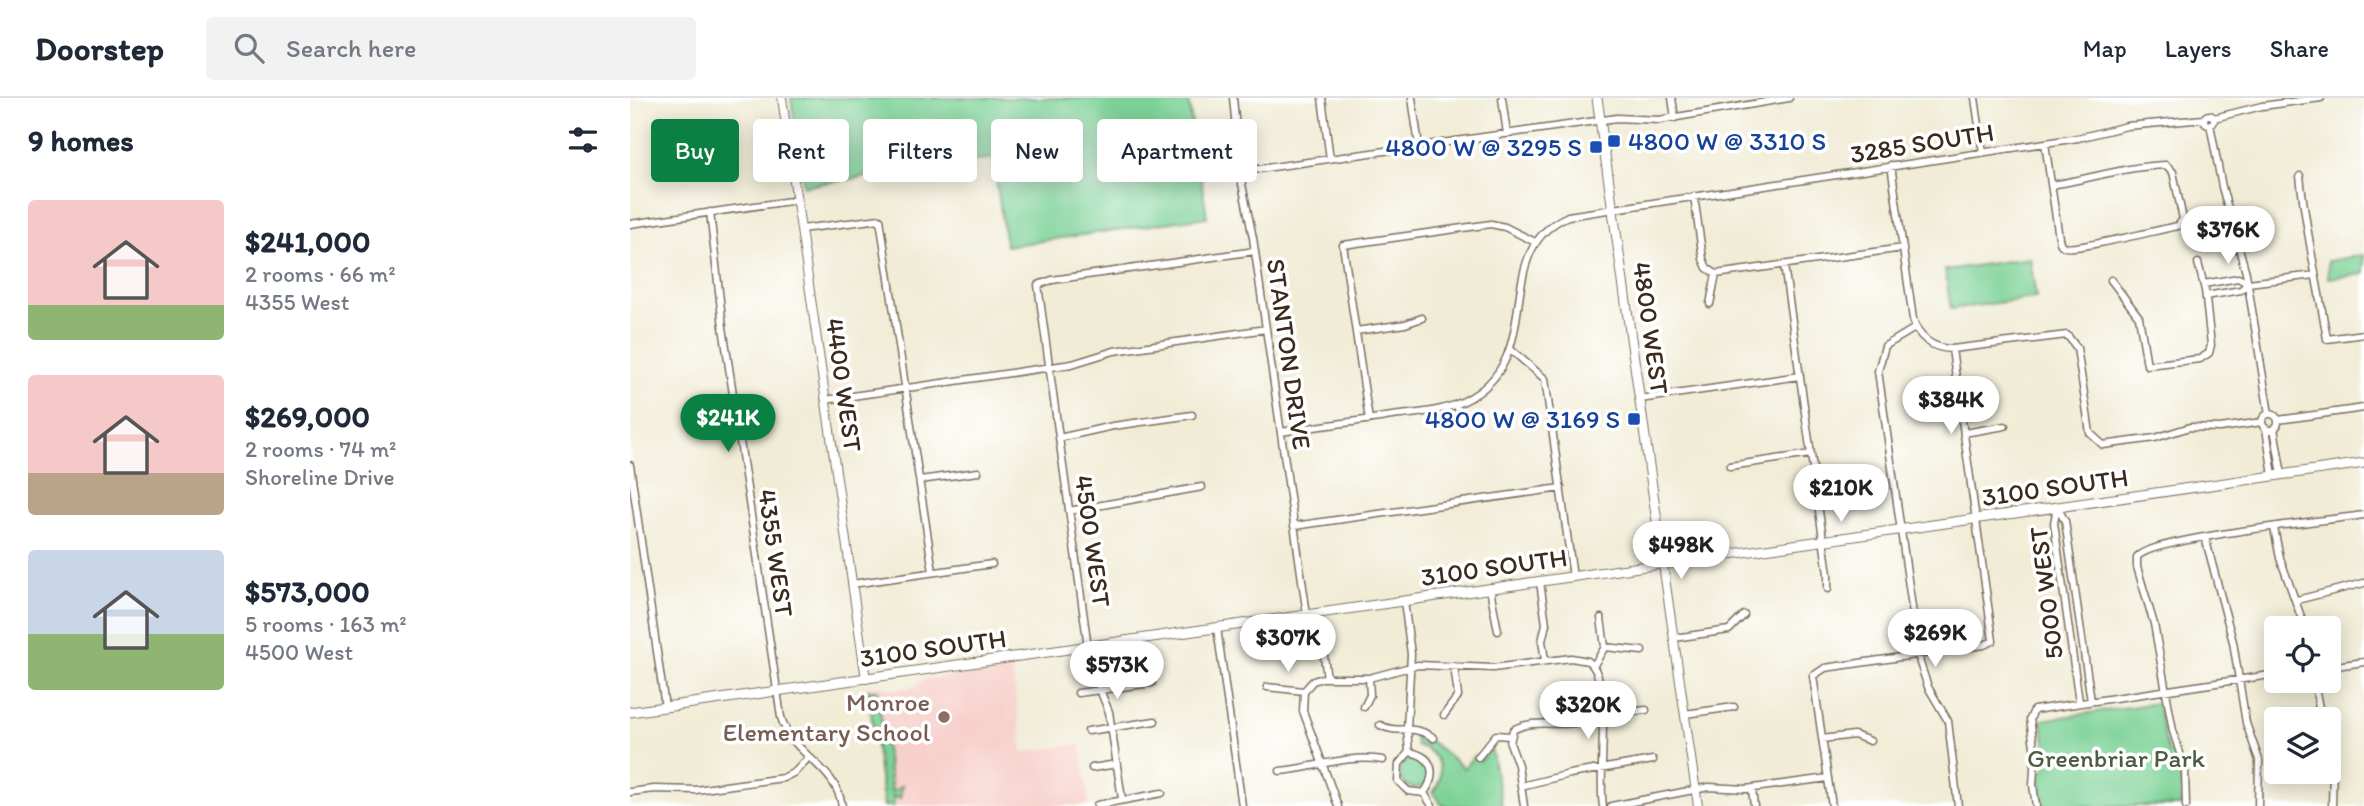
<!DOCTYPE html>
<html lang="en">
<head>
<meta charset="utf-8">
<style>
	body { margin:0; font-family:Itim,sans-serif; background:#f2f2f3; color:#1f2937; height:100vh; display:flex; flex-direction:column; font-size:26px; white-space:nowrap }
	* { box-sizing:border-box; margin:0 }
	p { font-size:23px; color:#747a83 }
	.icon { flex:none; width:38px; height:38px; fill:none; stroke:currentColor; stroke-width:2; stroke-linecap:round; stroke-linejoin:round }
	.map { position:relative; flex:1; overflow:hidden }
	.sheet { display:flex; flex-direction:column; background:#fff; width:630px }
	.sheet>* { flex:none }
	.banner { position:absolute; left:21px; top:21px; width:665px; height:63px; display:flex; gap:14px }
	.buttons { position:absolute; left:1634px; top:518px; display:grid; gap:14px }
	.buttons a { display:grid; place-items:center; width:77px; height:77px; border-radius:7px; background:#fff; box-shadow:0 4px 18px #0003; font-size:35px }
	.price { position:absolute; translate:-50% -60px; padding:0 16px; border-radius:24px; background:#fff; color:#222; font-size:23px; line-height:46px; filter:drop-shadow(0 2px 4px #0008) }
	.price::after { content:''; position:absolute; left:50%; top:42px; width:21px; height:16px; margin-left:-10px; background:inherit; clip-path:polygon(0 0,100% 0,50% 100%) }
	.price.on { background:#0b8043; color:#fff }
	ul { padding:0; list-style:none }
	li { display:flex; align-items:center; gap:21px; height:175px; padding:0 28px }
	li span { display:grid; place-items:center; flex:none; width:196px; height:140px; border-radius:7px; color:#555 }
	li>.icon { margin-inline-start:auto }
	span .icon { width:84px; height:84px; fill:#fffc; stroke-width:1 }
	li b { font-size:30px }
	h2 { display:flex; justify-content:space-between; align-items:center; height:84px; padding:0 28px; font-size:30px }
	.tag { padding:0 24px; border-radius:7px; background:#fff; box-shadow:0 4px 18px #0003; font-size:24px; line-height:63px }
	.tag.on { background:#0b8043; color:#fff }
	header { display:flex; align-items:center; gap:42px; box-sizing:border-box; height:98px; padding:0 35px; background:#fff; border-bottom:2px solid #e0e1e3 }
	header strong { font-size:33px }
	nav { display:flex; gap:38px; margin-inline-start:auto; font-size:24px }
	.search { width:490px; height:63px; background:#f2f2f3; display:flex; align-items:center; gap:18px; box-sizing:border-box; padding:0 24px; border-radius:7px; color:#747a83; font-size:26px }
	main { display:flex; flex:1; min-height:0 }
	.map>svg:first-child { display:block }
	.built { fill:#f7d0ca }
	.green { fill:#7cd195; stroke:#5c7e5a; stroke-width:2 }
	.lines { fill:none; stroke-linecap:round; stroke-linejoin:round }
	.minor-casing { stroke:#7b6e5e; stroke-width:9 }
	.tertiary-casing { stroke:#7b6e5e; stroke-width:10 }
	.secondary-casing { stroke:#7b6e5e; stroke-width:11 }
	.minor { stroke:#fff; stroke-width:6 }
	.tertiary { stroke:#fff; stroke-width:8 }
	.secondary { stroke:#fff; stroke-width:9 }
	.transit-dot { fill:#1a4fb4; stroke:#fff; stroke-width:2.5 }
	.education-dot { fill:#8d6e63; stroke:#fff; stroke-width:2.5 }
	.labels { text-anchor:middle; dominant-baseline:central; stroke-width:7; stroke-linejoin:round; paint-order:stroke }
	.transit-label { font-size:26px; fill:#164399; stroke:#fff; text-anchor:end }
	.street-label { font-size:26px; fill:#3b2a1e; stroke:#fff }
	.education-label { font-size:26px; fill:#785e54; stroke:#fff; text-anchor:end }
	.park-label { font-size:26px; fill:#4e5c42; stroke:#fff }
</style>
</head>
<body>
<header>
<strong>Doorstep</strong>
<div class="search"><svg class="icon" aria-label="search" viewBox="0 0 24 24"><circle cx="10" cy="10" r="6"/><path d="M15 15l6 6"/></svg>Search here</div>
<nav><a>Map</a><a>Layers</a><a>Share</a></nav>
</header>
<main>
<section class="sheet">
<h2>9 homes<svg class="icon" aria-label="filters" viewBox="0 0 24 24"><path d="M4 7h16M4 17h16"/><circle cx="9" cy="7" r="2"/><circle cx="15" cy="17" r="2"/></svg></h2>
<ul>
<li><span style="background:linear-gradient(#f6c9c9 75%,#8fb573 0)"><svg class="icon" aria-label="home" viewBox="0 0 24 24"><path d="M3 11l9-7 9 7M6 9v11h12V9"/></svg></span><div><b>$241,000</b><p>2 rooms · 66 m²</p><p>4355 West</p></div></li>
<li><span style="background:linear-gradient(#f6c9c9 70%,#b9a48a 0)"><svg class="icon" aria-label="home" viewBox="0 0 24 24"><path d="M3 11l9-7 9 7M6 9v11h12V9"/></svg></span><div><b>$269,000</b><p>2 rooms · 74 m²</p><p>Shoreline Drive</p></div></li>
<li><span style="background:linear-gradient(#c9d6e8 60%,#8fb573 0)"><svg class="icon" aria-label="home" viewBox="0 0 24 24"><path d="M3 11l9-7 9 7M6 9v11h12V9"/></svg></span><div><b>$573,000</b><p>5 rooms · 163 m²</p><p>4500 West</p></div></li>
</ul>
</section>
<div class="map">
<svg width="1734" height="708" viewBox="0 0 1734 708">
	<rect width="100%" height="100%" fill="#fff"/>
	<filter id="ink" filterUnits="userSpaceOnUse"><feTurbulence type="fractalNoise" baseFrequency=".0143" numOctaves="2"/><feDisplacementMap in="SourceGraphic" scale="14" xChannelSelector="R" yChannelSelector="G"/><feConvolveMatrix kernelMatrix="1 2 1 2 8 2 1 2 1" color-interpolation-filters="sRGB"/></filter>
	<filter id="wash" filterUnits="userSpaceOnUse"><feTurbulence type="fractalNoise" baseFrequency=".00686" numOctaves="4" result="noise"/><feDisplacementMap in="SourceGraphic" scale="28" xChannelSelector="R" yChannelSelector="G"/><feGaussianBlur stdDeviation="1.57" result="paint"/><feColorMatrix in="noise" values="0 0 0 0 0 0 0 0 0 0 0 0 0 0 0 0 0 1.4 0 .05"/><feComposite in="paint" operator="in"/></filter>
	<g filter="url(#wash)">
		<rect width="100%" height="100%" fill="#f1ecd6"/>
		<!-- built -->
		<path class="built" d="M382 569 393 654 451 646 459 708H253L236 589 255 587 262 592 287 588 292 582Z"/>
		<!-- green -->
		<path class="green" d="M161 0H558L577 119 376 148 363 60 174 88Z
			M1734 157V176L1698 180V163Z
			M1400 160 1406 200 1321 211 1315 172Z
			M238 592H247L262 694 272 688 270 700 263 698 264 708H254Z
			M1527 605 1538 655 1545 653 1551 682V708H1412L1409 672 1415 673 1417 657 1412 622Z
			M784 635H791L788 640 796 647 799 642 834 670 844 658 850 663 861 650 872 708H813L803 695C817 676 810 654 786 647Z
			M770 675a15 15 0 1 1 30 0a15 15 0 1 1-30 0Z"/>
	</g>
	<g filter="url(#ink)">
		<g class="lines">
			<defs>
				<path id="minor" d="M603 0 611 81 623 140 677 517
					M692 0 700 61
					M782 0 789 48
					M872 0 877 36
					M1042 0 1045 20
					M1345 0 1353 55
					M1574 22a5 5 0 1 1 10 0a5 5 0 1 1-10 0Z
					M1584 20 1632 8 1691 0
					M1580 26 1592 89 1616 175 1639 316
					M1415 45 1429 140C1430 145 1430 147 1435 149 1444 153 1532 131 1548 128L1553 121 1543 74 1536 67C1497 68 1460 81 1421 87
					M1261 67 1283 221C1287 239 1303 251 1322 251L1437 237 1447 250 1460 335 1473 347 1525 340 1560 329 1590 330 1632 324
					M1670 78C1676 134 1688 187 1697 241L1734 236
					M572 79 987 20 1029 22 1159 0
					M1064 98 1073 161 1077 170 1086 176 1080 206
					M80 114 93 229 151 619C161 657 206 667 212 708
					M0 126 167 102
					M171 131 250 121 303 474
					M1154 167 1198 476V491
					M1086 176 1273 150
					M1481 182 1509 219 1517 267 1570 261 1579 255 1581 247 1575 192 1568 165
					M1618 185 1685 177
					M1574 186 1608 180 1618 185
					M1576 198 1611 192 1618 185
					M1285 230 1255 248 1248 273 1290 565 1298 589 1318 623 1328 708
					M726 233 775 226 792 220
					M880 251 915 281 943 479
					M1010 301 1170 278
					M195 302 442 266 484 253 636 231
					M826 306 834 324
					M1632 324a8 8 0 1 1 16 0a8 8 0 1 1-16 0Z
					M739 322 713 147 861 126 875 129 905 144
					M1648 322 1734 310
					M1636 330 1643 378
					M1644 330 1652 377
					M651 334C688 328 725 324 762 318 786 315 812 314 834 303 921 260 857 154 938 118L1448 40 1497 28 1574 21
					M1334 335 1375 328
					M429 340 483 328 562 317
					M0 367 35 609
					M1100 368 1181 356
					M290 382 348 374
					M1427 409 1435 423 1461 603
					M1427 409 1424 425 1449 604
					M439 413 572 389
					M664 428 931 390
					M1644 430 1650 460 1675 530
					M1575 439 1603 544 1616 625 1629 662 1628 708
					M910 484 916 526 912 543 915 562
					M222 486 362 466
					M860 491 868 533
					M1667 502 1734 485
					M774 503 781 556 777 630 779 654
					M587 530 612 708
					M690 530 697 580
					M1044 540 1099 532 1114 517
					M975 549 1012 553
					M964 567 975 549 971 520
					M1699 569 1734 564
					M1684 583 1691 621
					M637 589 674 593
					M448 595 522 585
					M734 609 740 597 739 580
					M1055 616 1104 609
					M814 617 828 598 824 568
					M750 627C768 637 783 625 804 640
					M458 633 525 623
					M1192 641 1224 637 1240 643
					M1699 643 1703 669 1702 708
					M779 654 769 666 768 683 778 693 794 695
					M779 654C804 658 807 677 794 695
					M848 659 866 637 880 638
					M462 670 487 666
					M650 673C685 670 717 656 753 662
					M891 688 940 676 1023 662
					M1122 691 1124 708
					M0 694 24 691 66 692 153 680 165 674 179 659
					M794 695 802 708
					M492 701 479 614 462 572 458 549 408 187 422 182 625 153
					M467 707 532 695
					M708 708 673 613 674 593 683 583 693 580H739L788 567 863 570 941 560 958 563C984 581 967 674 973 708
					M894 708 888 667 880 645 883 632C902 621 924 628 944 625 968 621 991 614 1016 612
					M981 708 1079 689 1116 691 1198 680
					M1202 708 1183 578 1195 570 1354 547 1363 543 1322 251
					M1406 708 1403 687 1405 655 1400 621 1404 612 1647 576
					M1556 708 1555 671 1543 633 1524 526 1507 469V459C1521 440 1700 422 1734 417"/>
				<path id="tertiary" d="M152 0 236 581
					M1033 466 1068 708"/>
				<path id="secondary" d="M967 0 1033 466
					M0 614 1734 365"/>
			</defs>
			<!-- minor casing -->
			<use href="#minor" class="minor-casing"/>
			<!-- tertiary casing -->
			<use href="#tertiary" class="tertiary-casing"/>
			<!-- secondary casing -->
			<use href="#secondary" class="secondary-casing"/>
			<!-- minor -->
			<use href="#minor" class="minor"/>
			<!-- tertiary -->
			<use href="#tertiary" class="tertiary"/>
			<!-- secondary -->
			<use href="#secondary" class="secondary"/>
		</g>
	</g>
	<!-- markers -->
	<g class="transit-dot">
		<rect x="977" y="36" width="14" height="14" rx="3.5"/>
		<rect x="959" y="42" width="14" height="14" rx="3.5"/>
		<rect x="997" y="314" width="14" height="14" rx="3.5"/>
	</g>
	<circle class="education-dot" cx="314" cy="619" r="7"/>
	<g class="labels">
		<!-- transit labels -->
		<g class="transit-label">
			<text x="998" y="43" text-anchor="start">4800 W @ 3310 S</text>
			<text x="952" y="49">4800 W @ 3295 S</text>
			<text x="990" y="321">4800 W @ 3169 S</text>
		</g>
		<!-- street labels -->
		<g class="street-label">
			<text transform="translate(1292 45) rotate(-9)">3285 SOUTH</text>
			<text transform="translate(1021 230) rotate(82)">4800 WEST</text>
			<text transform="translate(659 256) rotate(82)">STANTON DRIVE</text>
			<text transform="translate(214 287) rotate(82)">4400 WEST</text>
			<text transform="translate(1425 389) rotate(-8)">3100 SOUTH</text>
			<text transform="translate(463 443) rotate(82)">4500 WEST</text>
			<text transform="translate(146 455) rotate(82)">4355 WEST</text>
			<text transform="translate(864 469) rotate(-8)">3100 SOUTH</text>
			<text transform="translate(1416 495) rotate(-97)">5000 WEST</text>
			<text transform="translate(303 550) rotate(-8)">3100 SOUTH</text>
		</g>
		<!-- education labels -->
		<g class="education-label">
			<text x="300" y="604">Monroe<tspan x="300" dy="30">Elementary School</tspan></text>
		</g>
		<!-- park labels -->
		<g class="park-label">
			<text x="1486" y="660">Greenbriar Park</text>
		</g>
	</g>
</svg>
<div class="buttons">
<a><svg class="icon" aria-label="locate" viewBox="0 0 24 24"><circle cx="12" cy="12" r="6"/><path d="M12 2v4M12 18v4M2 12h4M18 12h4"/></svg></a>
<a><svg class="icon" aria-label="layers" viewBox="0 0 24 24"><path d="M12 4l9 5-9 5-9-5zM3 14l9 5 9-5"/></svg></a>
</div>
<b class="price" style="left:1598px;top:168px">$376K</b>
<b class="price" style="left:1321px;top:338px">$384K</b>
<b class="price on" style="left:98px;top:356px">$241K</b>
<b class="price" style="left:1211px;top:426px">$210K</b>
<b class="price" style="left:1051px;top:483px">$498K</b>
<b class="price" style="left:1305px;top:571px">$269K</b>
<b class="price" style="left:658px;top:576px">$307K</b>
<b class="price" style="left:487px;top:603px">$573K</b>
<b class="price" style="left:958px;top:643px">$320K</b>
<div class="banner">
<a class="tag on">Buy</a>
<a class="tag">Rent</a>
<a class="tag">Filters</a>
<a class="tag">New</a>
<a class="tag">Apartment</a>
</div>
</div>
</main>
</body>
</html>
